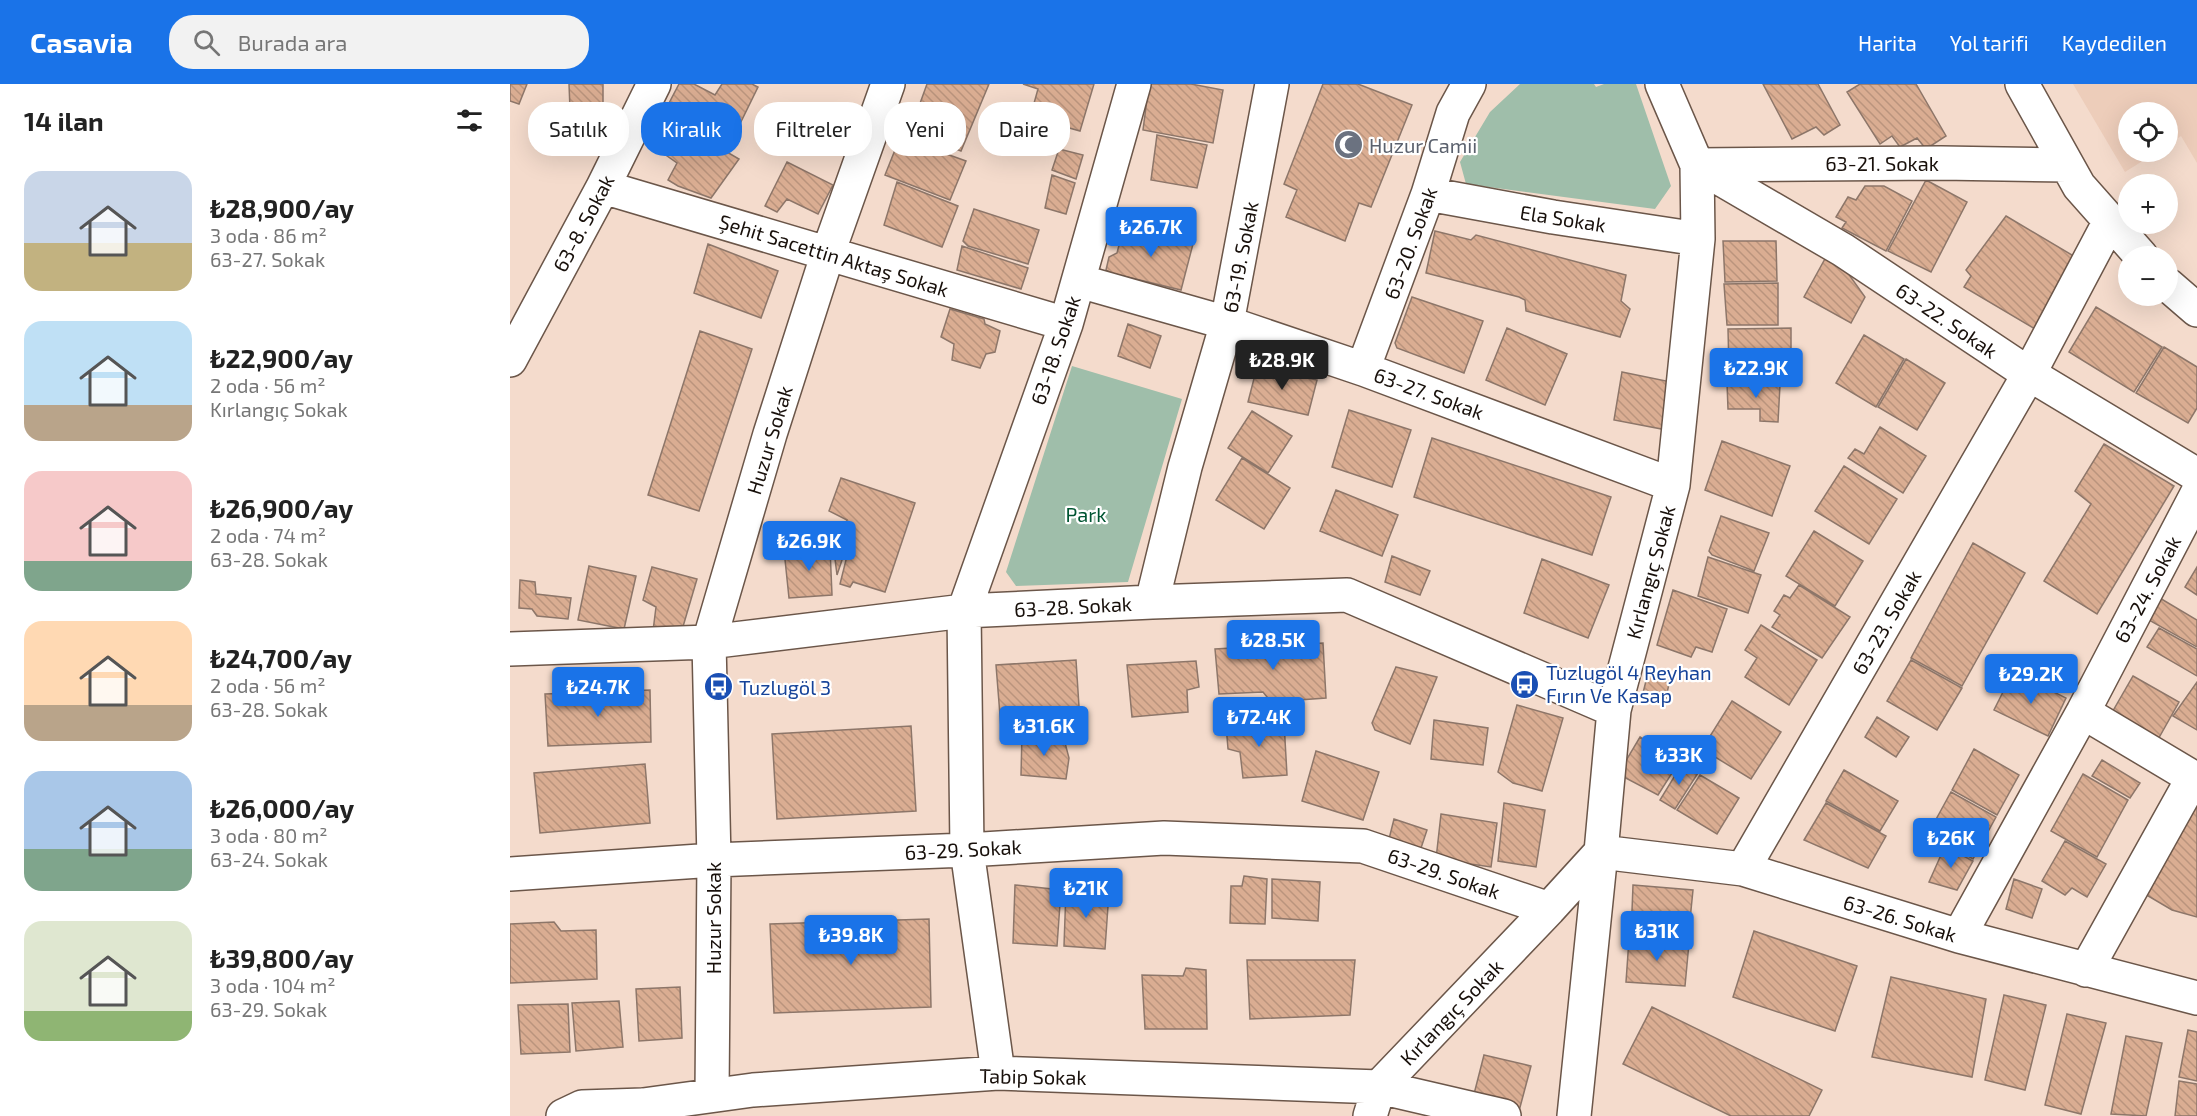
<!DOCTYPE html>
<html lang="tr">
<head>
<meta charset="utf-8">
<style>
	body { margin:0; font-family:"Exo 2",sans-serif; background:#f2f2f2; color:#222; height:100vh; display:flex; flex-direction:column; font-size:22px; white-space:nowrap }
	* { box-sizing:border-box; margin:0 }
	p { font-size:20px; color:#767676 }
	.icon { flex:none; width:33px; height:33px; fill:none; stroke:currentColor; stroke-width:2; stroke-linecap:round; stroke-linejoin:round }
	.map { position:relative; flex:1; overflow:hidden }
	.panel { display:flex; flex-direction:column; background:#fff; width:510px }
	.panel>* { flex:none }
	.top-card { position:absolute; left:18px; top:18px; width:570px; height:54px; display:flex; gap:12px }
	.controls { position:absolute; left:1608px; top:18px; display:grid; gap:12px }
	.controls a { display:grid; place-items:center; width:60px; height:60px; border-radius:50%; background:#fff; box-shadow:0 6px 24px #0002; font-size:30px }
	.price { position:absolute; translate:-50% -51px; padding:0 14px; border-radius:6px; background:#1a73e8; color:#fff; font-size:20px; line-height:39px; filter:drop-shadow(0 2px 3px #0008) }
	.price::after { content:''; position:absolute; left:50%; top:36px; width:18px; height:14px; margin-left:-9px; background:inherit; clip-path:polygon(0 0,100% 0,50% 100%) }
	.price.active { background:#222; color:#fff }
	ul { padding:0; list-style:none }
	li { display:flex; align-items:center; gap:18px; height:150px; padding:0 24px }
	li span { display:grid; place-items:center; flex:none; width:168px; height:120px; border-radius:18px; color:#555 }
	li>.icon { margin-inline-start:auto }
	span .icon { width:72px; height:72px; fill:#fffc; stroke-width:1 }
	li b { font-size:26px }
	h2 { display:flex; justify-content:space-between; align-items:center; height:72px; padding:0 24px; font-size:26px }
	.pill { padding:0 21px; border-radius:24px; background:#fff; box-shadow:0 6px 24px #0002; font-size:21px; line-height:54px }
	.pill.active { background:#1a73e8; color:#fff }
	header { display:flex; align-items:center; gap:36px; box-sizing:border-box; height:84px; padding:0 30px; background:#1a73e8; color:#fff }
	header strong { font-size:28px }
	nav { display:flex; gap:33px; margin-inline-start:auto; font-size:21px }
	.search { width:420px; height:54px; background:#f2f2f2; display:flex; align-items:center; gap:15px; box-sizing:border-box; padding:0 21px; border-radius:24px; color:#767676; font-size:22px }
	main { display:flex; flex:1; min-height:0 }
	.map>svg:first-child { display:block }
	.built { fill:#edcdba }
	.green { fill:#9fbeaa }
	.building { fill:url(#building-back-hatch); stroke:#8d7669; stroke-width:1.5 }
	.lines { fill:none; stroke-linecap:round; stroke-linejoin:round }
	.minor-casing { stroke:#6b5649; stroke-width:36 }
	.minor { stroke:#fff; stroke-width:33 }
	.labels { text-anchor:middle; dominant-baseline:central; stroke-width:4.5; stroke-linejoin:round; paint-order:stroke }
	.worship-label { font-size:20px; fill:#5b616d; stroke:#fff; text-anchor:start }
	.street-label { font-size:20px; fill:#18100b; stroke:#fff }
	.park-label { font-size:20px; fill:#005532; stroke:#fff }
	.transit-label { font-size:20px; fill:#164399; stroke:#fff; text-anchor:start }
</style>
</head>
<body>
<header>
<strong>Casavia</strong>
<div class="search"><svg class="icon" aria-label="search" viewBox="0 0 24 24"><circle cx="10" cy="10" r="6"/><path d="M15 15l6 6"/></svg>Burada ara</div>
<nav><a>Harita</a><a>Yol tarifi</a><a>Kaydedilen</a></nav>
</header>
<main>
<section class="panel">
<h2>14 ilan<svg class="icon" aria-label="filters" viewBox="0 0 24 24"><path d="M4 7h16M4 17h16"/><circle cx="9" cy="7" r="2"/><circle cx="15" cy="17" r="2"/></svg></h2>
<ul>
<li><span style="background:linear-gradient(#c9d6e8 60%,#c2b280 0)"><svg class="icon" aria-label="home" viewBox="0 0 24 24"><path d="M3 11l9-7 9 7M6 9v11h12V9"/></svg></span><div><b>₺28,900/ay</b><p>3 oda · 86 m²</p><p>63-27. Sokak</p></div></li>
<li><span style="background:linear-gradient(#bfe0f5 70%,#b9a48a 0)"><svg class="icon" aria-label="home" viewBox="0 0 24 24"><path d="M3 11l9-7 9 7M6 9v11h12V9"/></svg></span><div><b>₺22,900/ay</b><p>2 oda · 56 m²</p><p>Kırlangıç Sokak</p></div></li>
<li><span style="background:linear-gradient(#f6c9c9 75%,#7fa58c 0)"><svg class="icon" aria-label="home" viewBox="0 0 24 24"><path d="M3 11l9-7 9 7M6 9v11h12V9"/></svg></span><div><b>₺26,900/ay</b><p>2 oda · 74 m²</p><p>63-28. Sokak</p></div></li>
<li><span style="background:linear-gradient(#ffd9b3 70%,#b9a48a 0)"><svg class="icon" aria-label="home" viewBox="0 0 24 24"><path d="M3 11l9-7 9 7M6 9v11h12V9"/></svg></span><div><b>₺24,700/ay</b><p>2 oda · 56 m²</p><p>63-28. Sokak</p></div></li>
<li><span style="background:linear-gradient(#a9c7e8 65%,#7fa58c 0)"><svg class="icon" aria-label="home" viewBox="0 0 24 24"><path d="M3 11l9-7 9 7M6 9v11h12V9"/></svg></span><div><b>₺26,000/ay</b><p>3 oda · 80 m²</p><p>63-24. Sokak</p></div></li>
<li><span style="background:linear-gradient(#dfe7d0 75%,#8fb573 0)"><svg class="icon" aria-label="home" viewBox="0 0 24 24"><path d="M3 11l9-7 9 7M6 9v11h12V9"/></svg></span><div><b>₺39,800/ay</b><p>3 oda · 104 m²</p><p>63-29. Sokak</p></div></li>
</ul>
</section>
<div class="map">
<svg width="1687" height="1032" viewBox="0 0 1687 1032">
	<defs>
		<pattern id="building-back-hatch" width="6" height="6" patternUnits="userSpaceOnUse" patternTransform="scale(1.5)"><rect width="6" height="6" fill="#daad92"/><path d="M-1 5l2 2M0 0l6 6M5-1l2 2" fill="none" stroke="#ba947d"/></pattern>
	</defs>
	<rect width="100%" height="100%" fill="#f4dbcc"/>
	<!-- built -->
	<path class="built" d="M1563 0H1687V79L1671 52 1658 61V28H1618V68H1647L1615 88Z"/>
	<!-- green -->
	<path class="green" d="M1010 0H1084L1086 3 1094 0H1126L1161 102 1145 125 956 100 950 78 980 28Z
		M562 282 672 315 618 498 506 502 496 488Z"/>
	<!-- building -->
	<path class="building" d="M0 0H17L9 20 0 17Z
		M59 0H93V22L60 25Z
		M169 0H184L205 11 212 0H242L248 3 223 54 157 23Z
		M417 0H479L451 67 400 47Z
		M513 0H584L570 47 524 34 521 30 528 5Z
		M639 0H681L713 6 703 59 633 46Z
		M813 0H848L902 21 861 123 849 119 835 157 776 133 787 106 774 100Z
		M1253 0H1308L1330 41 1314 51 1306 43 1282 55Z
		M1350 0H1406L1436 52 1416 65 1407 54 1390 63 1382 52 1370 60 1337 8Z
		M162 45 182 57 186 50 229 75 201 114 168 102 158 96 167 79 150 67Z
		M647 51 697 61 687 104 641 96Z
		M403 58 456 77 440 116 375 91 385 66 398 70Z
		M549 65 573 71 566 95 542 86Z
		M277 78 323 101 308 130 277 115 267 128 255 122Z
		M542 91 565 99 556 130 535 124Z
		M1416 96 1457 118 1421 188 1378 167Z
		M387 98 448 122 432 163 374 141Z
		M1355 102H1374L1402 117 1376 167 1332 144 1336 138 1326 133 1338 113 1346 116Z
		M464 125 529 146 518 180 458 162 453 157Z
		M1496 132 1567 174 1525 245 1454 203 1461 192 1456 186Z
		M614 142 683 160 671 206 601 189 596 186 599 173 607 169Z
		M925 147 961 156 966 151 1116 191 1111 217 1120 225 1110 253 1016 227 1015 216 1009 213 916 189Z
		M1213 157H1266L1267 197 1215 198Z
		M198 160 268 187 251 234 184 209Z
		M452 162 518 184 511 205 447 186Z
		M1316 173 1335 185 1355 213 1341 239 1294 213Z
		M1268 199V241H1217L1214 200Z
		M902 213 973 237 954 289 887 264 885 259Z
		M1586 223 1652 263 1624 308 1559 268Z
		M440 225 474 235 475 240 490 247 485 268 476 270 470 284 442 276 444 260 431 253Z
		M618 240 651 252 640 284 608 272Z
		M997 244 1057 270 1035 321 976 296Z
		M1281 244V284L1219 286 1218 245Z
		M190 247 242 265 189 427 138 411Z
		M1354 251 1394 275 1366 323 1326 299Z
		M1654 263 1687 283V324L1678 339 1626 309Z
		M1396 275 1435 299 1407 346 1368 323Z
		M747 283 807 296 798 331 738 318Z
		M1112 288 1166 299 1157 346 1104 336Z
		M1217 299 1270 301 1268 338 1250 337V325H1218Z
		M839 326 901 346 882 403 822 383Z
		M742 327 782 352 758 389 718 364Z
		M1370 343 1416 372 1393 409 1338 374 1345 365 1354 370Z
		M922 354 1101 413 1082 471 904 413Z
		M1212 357 1280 382 1262 432 1195 406Z
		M1594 360 1664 402 1587 530 1534 497 1581 420 1565 407Z
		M732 374 780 404 754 445 706 416Z
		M1334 382 1387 415 1359 460 1305 427Z
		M331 394 405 419 375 508 343 498 340 503 330 500 337 472 327 465 337 436 319 427Z
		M826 406 888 431 872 472 810 447Z
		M1211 432 1259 449 1244 487 1202 471 1199 467Z
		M1304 447 1353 477 1325 522 1276 492Z
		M1463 459 1515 489 1452 602 1401 574Z
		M320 464 322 511 279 514 274 466Z
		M324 467 333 473 327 491Z
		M882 472 920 487 910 511 875 498Z
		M1198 473 1251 491 1238 529 1188 512Z
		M1032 475 1099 501 1078 554 1014 529Z
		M79 482 126 492 114 545 68 536Z
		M142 483 187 495 172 546 143 547 146 523 133 516Z
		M1687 483V511L1675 503Z
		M10 496 25 498 26 510 61 514 58 535 27 532 22 525 9 524Z
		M1289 501 1340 533 1312 574 1262 543 1270 531 1264 527 1274 511 1280 514Z
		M1163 506 1217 525 1202 568 1186 563 1181 573 1147 561Z
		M1643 510 1687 536V563L1630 531Z
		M1251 541 1307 576 1279 621 1235 593 1247 574 1235 566Z
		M1649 544 1687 565V592L1637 563Z
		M813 559 816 614 761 618 753 608 709 610 705 565Z
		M566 576 570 638 491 644 486 581Z
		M1401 576 1452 604 1427 646 1377 617Z
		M686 577 689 603 677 606 678 628 622 633 617 581Z
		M886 583 927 593 900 660 865 646 862 639Z
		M1139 585 1161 591 1155 618 1136 616 1132 613Z
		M1623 592 1669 618 1646 659 1600 632Z
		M1514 593 1556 614 1538 652 1484 626 1500 594 1510 599Z
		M1687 598V646L1663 632Z
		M140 606 141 658 38 662 35 610Z
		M1222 617 1271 648 1241 695 1192 665Z
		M1007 621 1053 634 1032 707 1003 699 988 688Z
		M1367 633 1399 653 1386 673 1355 653Z
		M924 636 978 644 973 681 921 675Z
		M774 638 777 691 733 694 730 668 718 665 716 641Z
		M401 642 406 727 267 735 262 650Z
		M512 650 554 655 559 674 556 695 511 691Z
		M1130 653 1169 678 1148 711 1108 690Z
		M1464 665 1509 691 1487 731 1442 706Z
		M806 667 869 688 853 736 792 717Z
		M1592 676 1630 699 1620 714 1582 692Z
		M135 680 140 739 30 749 24 689Z
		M1172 680 1188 689 1165 725 1150 716Z
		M1334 686 1388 717 1370 747 1316 717Z
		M1573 690 1618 716 1587 773 1541 747Z
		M1190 691 1229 714 1207 750 1167 726Z
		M1441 708 1486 733 1463 775 1418 750Z
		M994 719 1035 726 1026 783 988 777Z
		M1316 719 1376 752 1358 784 1294 756Z
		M1677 720 1687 725V833L1662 826 1628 806Z
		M931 730 987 739 981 783 926 775Z
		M884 735 917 746 908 773 877 763Z
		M1555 757 1596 780 1577 813 1562 804 1555 811 1532 797Z
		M1435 762 1463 777 1447 806 1419 798Z
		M734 792 757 795 755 840 720 839 721 802H732Z
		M762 795 810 798 808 837 762 834Z
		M1504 795 1532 805 1522 834 1496 825Z
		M505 801 551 806 547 862 503 859Z
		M1123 801 1183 806 1178 856 1121 852Z
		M556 805 599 808 595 865 554 862Z
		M419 835 421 923 264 929 260 840Z
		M44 838 51 847 86 846 87 895 0 899V840Z
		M1244 847 1347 882 1325 947 1223 913Z
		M1119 855 1179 859 1175 902 1116 898Z
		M737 876H845L840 931 740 935Z
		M676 884 696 886 697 945H635L632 891 673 892Z
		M1381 893 1476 915 1462 993 1362 973Z
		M170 903 172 954 129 957 126 905Z
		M1494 911 1536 921 1515 1006 1475 996Z
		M109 917 113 963 66 967 62 919Z
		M58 920 60 968 11 970 8 921Z
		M1142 923 1312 1006 1299 1032H1221L1113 980Z
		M1557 930 1596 939 1571 1030 1535 1021Z
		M1678 946 1687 948V997L1669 993Z
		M1616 952 1652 959 1636 1032 1601 1030Z
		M974 971 1021 982 1009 1027 963 1014Z
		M1669 997 1687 1000V1032H1665Z"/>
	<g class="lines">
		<defs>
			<path id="minor" d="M1512 0 1569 102 1631 172
				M1187 81 1333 166 1519 290 1687 391
				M1187 81 1431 79 1557 81
				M93 103 556 240
				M918 110 1043 133 1188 155
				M569 197 717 239 853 285 1163 401
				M1658 201 1687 226
				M0 276 93 103 144 0
				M853 285 918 110 943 29 959 0
				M642 518 675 383 717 239 762 0
				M0 565 199 558 454 527 642 518 837 511 1104 626
				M1573 628 1687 696
				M1233 785 1519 290 1600 137
				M0 790 204 776 457 766 654 754 853 762 1039 825
				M1449 852 1573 628 1687 410
				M1576 886 1683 694
				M488 989 457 766 454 527 556 240 624 0
				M202 1011 204 776 199 558 260 350 318 169 378 0
				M53 1032 72 1023 133 1021 243 1006 488 989 869 1003 994 1032
				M860 1032 869 1003 1039 825 1091 768 1104 626 1163 401 1188 155 1187 81 1152 0
				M1064 1032 1091 768 1233 785 1449 852 1687 914"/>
		</defs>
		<!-- minor casing -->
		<use href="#minor" class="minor-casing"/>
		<!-- minor -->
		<use href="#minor" class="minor"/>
	</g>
	<!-- icons -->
	<defs>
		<symbol id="mosque-disc" viewBox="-11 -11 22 22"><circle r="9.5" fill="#6b7280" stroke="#fff"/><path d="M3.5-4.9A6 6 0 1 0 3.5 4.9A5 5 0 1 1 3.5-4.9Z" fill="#fff"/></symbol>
		<symbol id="bus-disc" viewBox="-11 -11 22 22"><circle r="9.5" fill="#1a4fb4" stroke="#fff"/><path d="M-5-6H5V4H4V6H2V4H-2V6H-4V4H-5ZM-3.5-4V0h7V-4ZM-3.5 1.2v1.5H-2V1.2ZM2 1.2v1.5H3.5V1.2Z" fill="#fff"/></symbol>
	</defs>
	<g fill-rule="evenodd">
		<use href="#mosque-disc" x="822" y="44" width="33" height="33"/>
		<use href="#bus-disc" x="998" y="584" width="33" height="33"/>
		<use href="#bus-disc" x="192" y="586" width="33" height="33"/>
	</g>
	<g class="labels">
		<!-- worship labels -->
		<g class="worship-label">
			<text x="859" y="61">Huzur Camii</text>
		</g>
		<!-- street labels -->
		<g class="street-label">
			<text x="1372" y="79">63-21. Sokak</text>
			<text transform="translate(1053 134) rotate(9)">Ela Sokak</text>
			<text transform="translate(73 139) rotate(-62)">63-8. Sokak</text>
			<text transform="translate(900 159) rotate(-70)">63-20. Sokak</text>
			<text transform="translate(324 171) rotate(17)">Şehit Sacettin Aktaş Sokak</text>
			<text transform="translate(730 173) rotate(-79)">63-19. Sokak</text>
			<text transform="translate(1437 236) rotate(34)">63-22. Sokak</text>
			<text transform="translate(545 266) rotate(-71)">63-18. Sokak</text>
			<text transform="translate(919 309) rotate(20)">63-27. Sokak</text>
			<text transform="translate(259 356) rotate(-73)">Huzur Sokak</text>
			<text transform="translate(1140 488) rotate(-75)">Kırlangıç Sokak</text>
			<text transform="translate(1637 505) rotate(-62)">63-24. Sokak</text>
			<text transform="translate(563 522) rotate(-3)">63-28. Sokak</text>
			<text transform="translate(1376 538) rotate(-60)">63-23. Sokak</text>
			<text transform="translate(453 765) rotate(-3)">63-29. Sokak</text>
			<text transform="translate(934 789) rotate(19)">63-29. Sokak</text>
			<text transform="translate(203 834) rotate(-90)">Huzur Sokak</text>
			<text transform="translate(1390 834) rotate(17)">63-26. Sokak</text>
			<text transform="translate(941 928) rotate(-46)">Kırlangıç Sokak</text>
			<text transform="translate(523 992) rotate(1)">Tabip Sokak</text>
		</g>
		<!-- park labels -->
		<g class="park-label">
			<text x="576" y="430">Park</text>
		</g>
		<!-- transit labels -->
		<g class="transit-label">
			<text x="1036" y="588">Tuzlugöl 4 Reyhan<tspan x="1036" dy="23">Fırın Ve Kasap</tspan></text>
			<text x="229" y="603">Tuzlugöl 3</text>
		</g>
	</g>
</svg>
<div class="controls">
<a><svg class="icon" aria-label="locate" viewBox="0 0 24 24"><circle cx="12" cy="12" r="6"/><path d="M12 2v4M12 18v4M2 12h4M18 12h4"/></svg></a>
<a>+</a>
<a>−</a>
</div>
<b class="price" style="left:641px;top:174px">₺26.7K</b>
<b class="price active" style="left:772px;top:307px">₺28.9K</b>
<b class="price" style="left:1246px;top:315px">₺22.9K</b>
<b class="price" style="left:299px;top:488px">₺26.9K</b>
<b class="price" style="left:763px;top:587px">₺28.5K</b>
<b class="price" style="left:1521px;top:621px">₺29.2K</b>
<b class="price" style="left:88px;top:634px">₺24.7K</b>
<b class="price" style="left:749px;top:664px">₺72.4K</b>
<b class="price" style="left:534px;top:673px">₺31.6K</b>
<b class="price" style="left:1169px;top:702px">₺33K</b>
<b class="price" style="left:1441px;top:785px">₺26K</b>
<b class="price" style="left:576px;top:835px">₺21K</b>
<b class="price" style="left:1147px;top:878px">₺31K</b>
<b class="price" style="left:341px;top:882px">₺39.8K</b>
<div class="top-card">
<a class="pill">Satılık</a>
<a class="pill active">Kiralık</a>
<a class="pill">Filtreler</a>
<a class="pill">Yeni</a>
<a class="pill">Daire</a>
</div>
</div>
</main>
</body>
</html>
